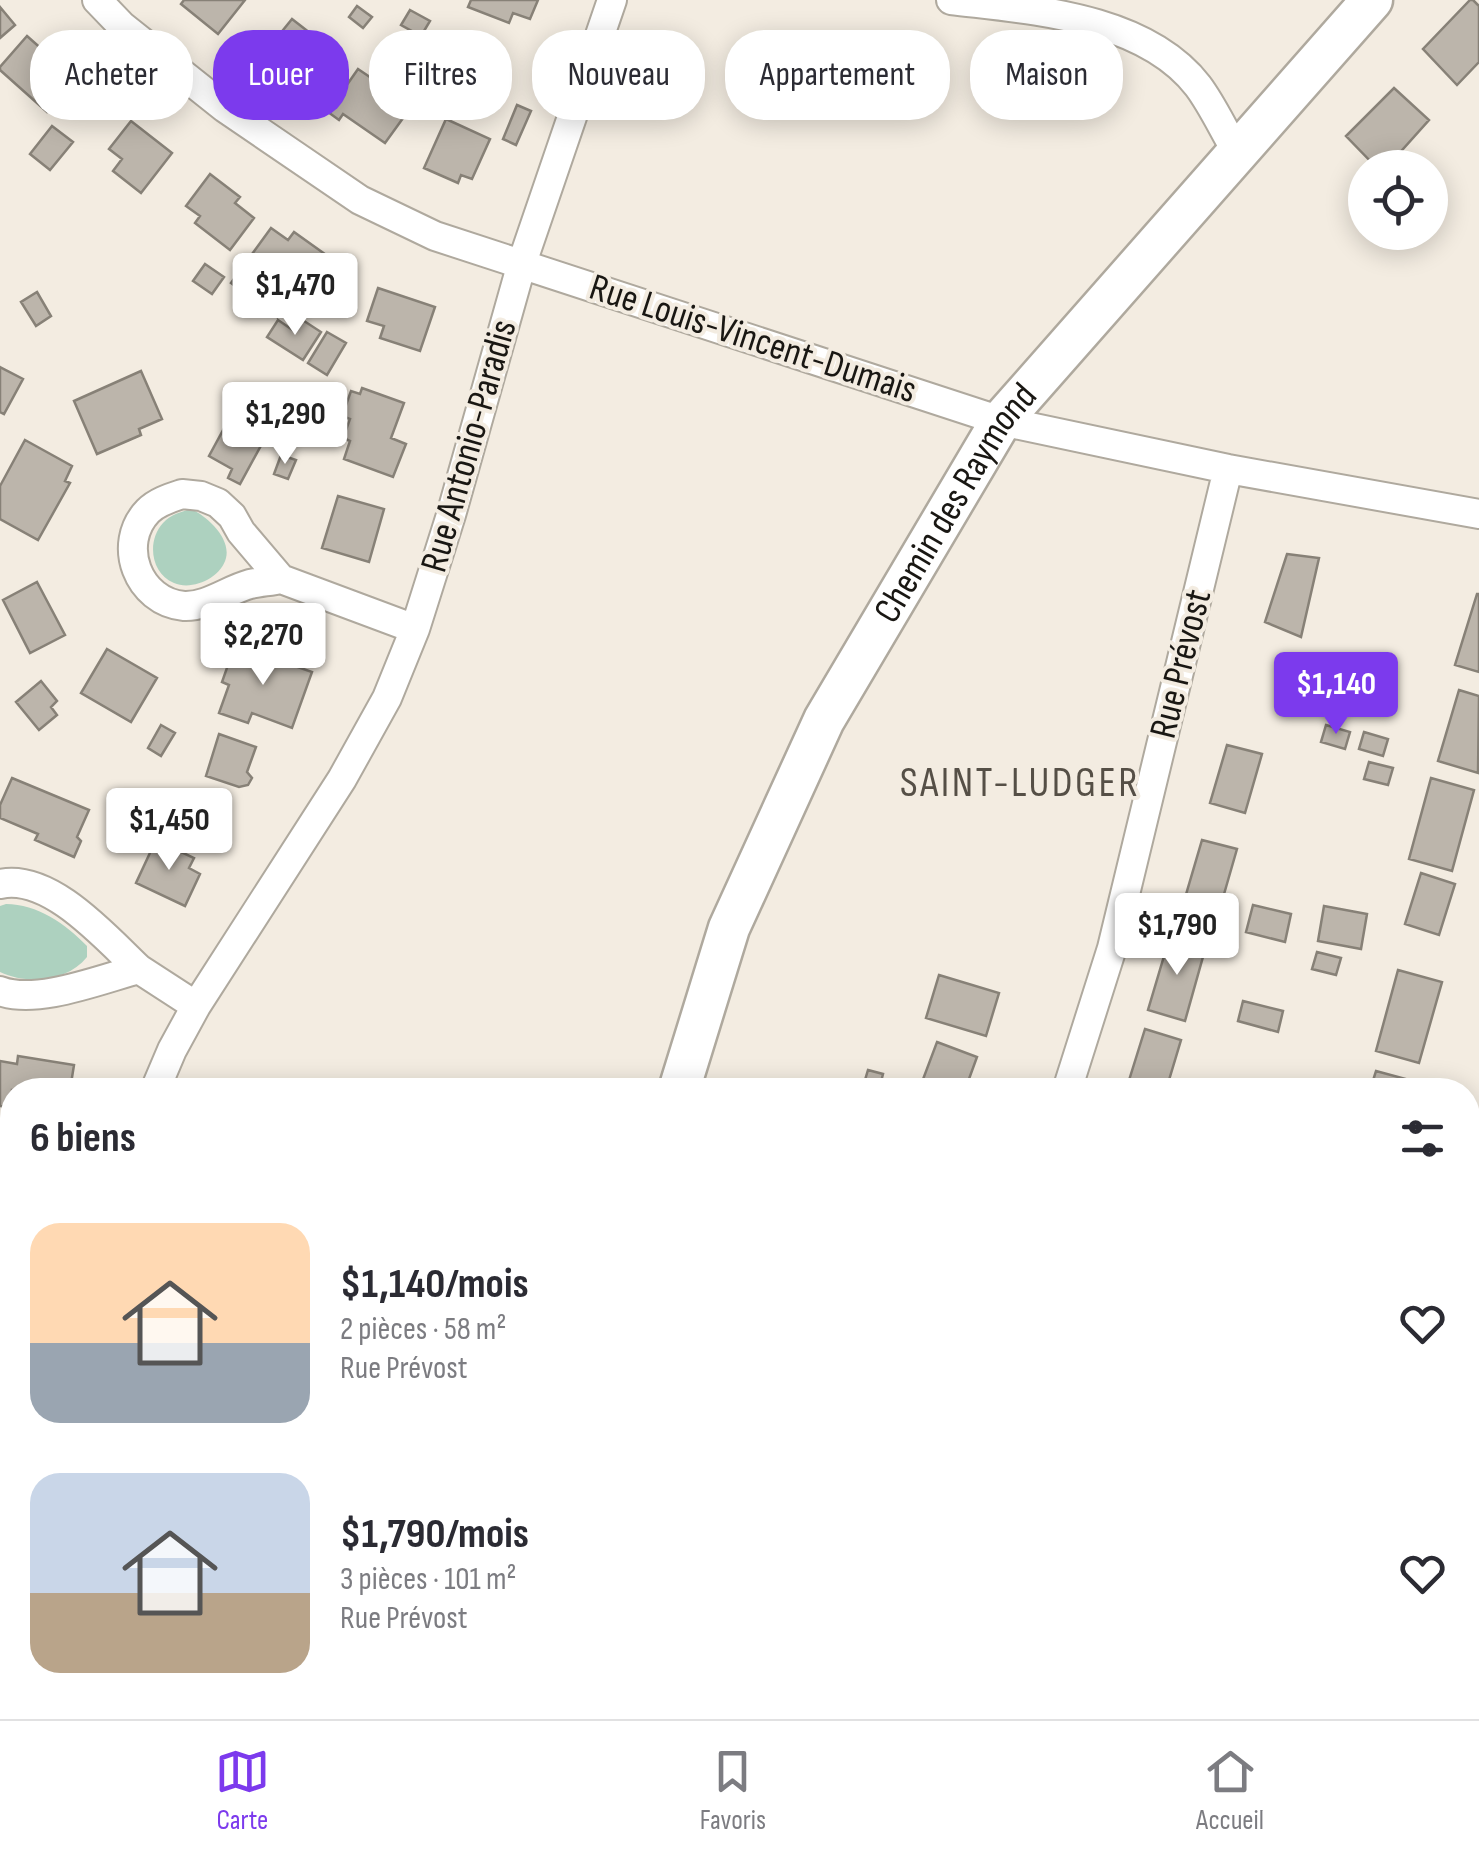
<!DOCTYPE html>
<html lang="fr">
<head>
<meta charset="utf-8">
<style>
	body { margin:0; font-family:"Sofia Sans Condensed",sans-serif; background:#f2f2f3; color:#2b2b33; height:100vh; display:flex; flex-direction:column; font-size:38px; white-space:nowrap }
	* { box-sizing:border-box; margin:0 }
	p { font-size:32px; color:#7c7c81 }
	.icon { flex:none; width:55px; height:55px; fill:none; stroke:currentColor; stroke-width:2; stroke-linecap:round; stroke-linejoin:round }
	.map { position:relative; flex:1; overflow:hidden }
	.side { position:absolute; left:0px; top:1078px; width:1480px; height:642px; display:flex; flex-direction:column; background:#fff; border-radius:40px 40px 0 0; box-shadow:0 5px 25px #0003 }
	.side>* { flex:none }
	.hud { position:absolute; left:30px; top:30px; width:1420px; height:90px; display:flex; gap:20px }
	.buttons { position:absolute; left:1348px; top:150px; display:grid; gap:20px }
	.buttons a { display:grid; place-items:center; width:100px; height:100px; border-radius:50%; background:#fff; box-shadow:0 5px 25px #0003; font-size:50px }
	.price { position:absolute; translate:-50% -85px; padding:0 22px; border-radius:10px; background:#fff; color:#222; font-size:32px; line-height:65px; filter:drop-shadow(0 2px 5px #0008) }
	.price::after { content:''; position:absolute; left:50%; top:60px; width:30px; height:22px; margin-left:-15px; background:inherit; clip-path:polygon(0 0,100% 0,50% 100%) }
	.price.selected { background:#7c3aed; color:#fff }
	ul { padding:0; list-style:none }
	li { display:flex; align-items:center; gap:30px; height:250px; padding:0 30px }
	li span { display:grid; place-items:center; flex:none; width:280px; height:200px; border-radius:30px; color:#555 }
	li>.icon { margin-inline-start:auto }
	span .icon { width:120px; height:120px; fill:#fffc; stroke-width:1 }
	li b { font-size:42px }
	h2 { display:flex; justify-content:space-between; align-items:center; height:120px; padding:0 30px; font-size:42px }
	.chip { padding:0 35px; border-radius:40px; background:#fff; box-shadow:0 5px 25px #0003; font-size:35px; line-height:90px }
	.chip.selected { background:#7c3aed; color:#fff }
	.tabs { display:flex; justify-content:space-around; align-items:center; height:140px; border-top:2px solid #e1e1e2; background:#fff; font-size:28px; color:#7c7c81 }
	.tabs a { display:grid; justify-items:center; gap:5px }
	.tabs .selected { color:#7c3aed }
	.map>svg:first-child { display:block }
	.green { fill:#add1bf }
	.building { fill:#bcb5ab; stroke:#878177; stroke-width:2.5 }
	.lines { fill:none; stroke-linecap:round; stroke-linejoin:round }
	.street-casing { stroke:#afa99e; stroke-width:32 }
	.secondary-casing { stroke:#afa99e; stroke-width:45 }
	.path { stroke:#98938b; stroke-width:5; stroke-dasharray:10 5; stroke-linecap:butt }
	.street { stroke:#fff; stroke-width:28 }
	.secondary { stroke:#fff; stroke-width:40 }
	.labels { text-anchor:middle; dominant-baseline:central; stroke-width:8; stroke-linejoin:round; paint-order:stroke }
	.street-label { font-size:38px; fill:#191713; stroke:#f3ece1 }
	.quarter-label { font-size:42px; letter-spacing:2.5px; fill:#554f46; stroke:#f3ece1 }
</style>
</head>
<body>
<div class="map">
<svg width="1479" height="1719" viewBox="0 0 1479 1719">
	<rect width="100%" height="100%" fill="#f3ece1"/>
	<!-- green -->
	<path class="green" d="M191 509C207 516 231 538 226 558 221 578 192 591 174 583 150 573 147 540 163 523 171 514 181 512 191 509Z
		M6 904C37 904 66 924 87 946V957C67 982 28 985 0 972V906Z"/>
	<!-- building -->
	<path class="building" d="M184 0H245L218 34 181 4Z
		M471 0H538L530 19 513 13 509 23 468 7Z
		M1470 0H1473L1479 6V62L1457 85 1423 49Z
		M357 6 372 17 363 28 349 17Z
		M0 7 15 25 0 38Z
		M410 10 430 21 421 36 401 25Z
		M292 19 328 47 299 85 281 71 277 76 258 61Z
		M27 36 71 75 54 94 59 98 47 112 0 70V67Z
		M462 43 483 51 475 70 454 61Z
		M421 53 441 67 423 92 403 77Z
		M358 69 389 90 383 98 406 114 385 143 343 114 339 120 328 112Z
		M446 85 458 92 443 117 431 110Z
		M1394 88 1429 120 1386 168H1377L1346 136Z
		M517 105 531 111 516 145 503 139Z
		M446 119 490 139 472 179 461 175 458 183 424 168Z
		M131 121 172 153 141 193 113 171 122 159 109 149Z
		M52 126 73 142 50 170 30 154Z
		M210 174 240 197 235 203 254 218 230 250 195 223 200 216 186 206Z
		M271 228 288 240 294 232 336 262 306 303 293 294 277 317 231 283Z
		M205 264 224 277 212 294 193 281Z
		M378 288 435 307 420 351 380 338 384 326 367 321Z
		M37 292 51 316 36 326 21 302Z
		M301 319 321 332 303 360 267 337 278 320 294 331Z
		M327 332 346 343 327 375 308 363Z
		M0 367 23 379 4 414 0 412Z
		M141 371 162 419 139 429 141 435 97 454 74 401Z
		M362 388 404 403 391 438 406 444 393 477 344 459 350 441 343 438 350 419 342 416 351 391 360 394Z
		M228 421 264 440 240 484 228 478 232 469 209 456Z
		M25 440 72 466 65 481 70 483 38 540 0 519V486Z
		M281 455 296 460 288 479 274 474Z
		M338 496 384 509 369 562 322 548Z
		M1287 554 1319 558 1301 637 1265 622Z
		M37 582 65 635 30 653 3 600Z
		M1477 594H1479V672L1455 665Z
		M235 645 312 672 292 728 252 713 248 723 219 713 229 685 222 682Z
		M107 649 157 678 131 722 81 693Z
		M41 681 57 701 51 707 57 715 39 730 16 702Z
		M1459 690 1479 696 1478 773 1438 761Z
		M161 725 175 733 161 756 148 748Z
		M1326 725 1350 732 1345 749 1321 742Z
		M1364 732 1388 739 1383 756 1359 749Z
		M219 734 256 747 247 772 252 778 248 785 239 787 206 776Z
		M1227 745 1262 754 1245 813 1210 803Z
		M1369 762 1393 768 1388 785 1364 779Z
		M12 778 89 810 77 837 81 841 74 857 35 840 38 834 0 818V805Z
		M1431 778 1474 790 1452 871 1409 859Z
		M156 840 194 858 189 868 200 874 185 906 136 883Z
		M1202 840 1237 849 1220 908 1185 898Z
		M1421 873 1455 884 1439 935 1405 924Z
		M1253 905 1291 914 1285 942 1246 932Z
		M1324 906 1367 914 1361 949 1318 941Z
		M1170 936 1206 946 1185 1021 1148 1010Z
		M1317 952 1341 958 1336 975 1312 969Z
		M1398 970 1442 982 1419 1063 1376 1051Z
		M939 975 999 993 986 1036 926 1018Z
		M1243 1001 1283 1011 1278 1032 1238 1021Z
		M1145 1029 1181 1040 1166 1090H1126Z
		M937 1042 977 1057 965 1090H919Z
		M18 1056 74 1065 70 1090H12V1108L0 1106V1061L17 1064Z
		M868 1070 883 1074 879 1090H862Z
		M1376 1071 1417 1082 1414 1090H1370Z
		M7 1241 12 1242V1314L0 1312Z
		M8 1345H12V1405L1 1404Z
		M1479 1537V1689L1468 1687V1592Z
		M3 1538 12 1540V1635L0 1634V1556Z
		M340 1708H365L363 1719H339Z
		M403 1708 459 1719H400Z
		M1323 1708H1393L1391 1719H1373L1322 1711Z"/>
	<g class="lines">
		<defs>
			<path id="street" d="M97 0 122 26 225 108 360 200 435 236 1001 421 1228 469 1479 514
				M951 0C1031 10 1144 16 1198 86 1213 106 1224 131 1237 152
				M182 494 201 496 218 503 232 516 241 532 281 579C271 581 260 582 250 584 228 590 207 607 184 606 138 602 116 544 148 511 157 502 170 498 182 494Z
				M281 579 415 629
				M0 884C50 873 106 938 139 969 101 979 37 1005 0 991
				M139 969 196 1006
				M155 1090 172 1050 196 1006 342 779 387 698 415 629 451 515 522 263 612 0
				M1067 1090 1112 948 1228 469
				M1468 1366 1479 1311
				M1468 1417 1479 1419
				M0 1483 12 1485
				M976 1708 1034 1719
				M87 1719 88 1708
				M878 1719 881 1708"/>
			<g id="secondary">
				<path id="s1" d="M679 1090 729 928 824 720 1001 421 1372 0"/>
				<path d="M529 1719 531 1708"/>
			</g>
		</defs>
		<!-- street casing -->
		<use href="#street" class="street-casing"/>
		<!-- secondary casing -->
		<use href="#secondary" class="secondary-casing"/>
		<!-- path -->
		<path class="path" d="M1468 1468 1479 1470
			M916 1719 920 1708"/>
		<!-- street -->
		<use href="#street" class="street"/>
		<!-- secondary -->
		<use href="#secondary" class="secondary"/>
	</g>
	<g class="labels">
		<!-- street labels -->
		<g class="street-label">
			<text transform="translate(753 339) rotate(18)">Rue Louis-Vincent-Dumais</text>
			<text transform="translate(469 446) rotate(-74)">Rue Antonio-Paradis</text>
			<text stroke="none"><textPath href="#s1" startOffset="652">Chemin des Raymond</textPath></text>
			<text transform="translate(1181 664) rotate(-76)">Rue Prévost</text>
		</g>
		<!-- quarter labels -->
		<g class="quarter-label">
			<text x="1020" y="783">SAINT-LUDGER</text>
		</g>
	</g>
</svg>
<div class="buttons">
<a><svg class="icon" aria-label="locate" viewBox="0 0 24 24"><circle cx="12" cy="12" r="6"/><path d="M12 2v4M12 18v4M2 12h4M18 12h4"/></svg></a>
</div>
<b class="price" style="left:295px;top:338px">$1,470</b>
<b class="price" style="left:285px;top:467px">$1,290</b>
<b class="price" style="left:263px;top:688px">$2,270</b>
<b class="price selected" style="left:1336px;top:737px">$1,140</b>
<b class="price" style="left:169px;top:873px">$1,450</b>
<b class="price" style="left:1177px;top:978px">$1,790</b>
<div class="hud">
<a class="chip">Acheter</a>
<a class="chip selected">Louer</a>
<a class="chip">Filtres</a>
<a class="chip">Nouveau</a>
<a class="chip">Appartement</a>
<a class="chip">Maison</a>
</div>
<section class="side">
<h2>6 biens<svg class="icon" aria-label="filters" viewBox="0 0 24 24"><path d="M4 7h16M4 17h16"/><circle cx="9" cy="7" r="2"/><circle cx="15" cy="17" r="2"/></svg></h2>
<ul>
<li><span style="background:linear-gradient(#ffd9b3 60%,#9aa5b1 0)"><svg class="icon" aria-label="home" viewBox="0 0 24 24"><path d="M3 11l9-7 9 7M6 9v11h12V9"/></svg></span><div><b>$1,140/mois</b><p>2 pièces · 58 m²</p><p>Rue Prévost</p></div><svg class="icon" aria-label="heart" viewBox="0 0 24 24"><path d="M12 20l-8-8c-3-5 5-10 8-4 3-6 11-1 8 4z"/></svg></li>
<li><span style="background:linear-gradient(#c9d6e8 60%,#b9a48a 0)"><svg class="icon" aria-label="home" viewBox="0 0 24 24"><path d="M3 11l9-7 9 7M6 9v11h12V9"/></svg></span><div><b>$1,790/mois</b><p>3 pièces · 101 m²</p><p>Rue Prévost</p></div><svg class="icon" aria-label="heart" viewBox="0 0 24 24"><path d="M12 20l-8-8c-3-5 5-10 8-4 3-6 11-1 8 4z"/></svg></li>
</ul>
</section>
</div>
<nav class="tabs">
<a class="selected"><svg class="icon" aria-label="map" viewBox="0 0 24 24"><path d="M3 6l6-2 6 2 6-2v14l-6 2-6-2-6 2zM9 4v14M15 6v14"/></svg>Carte</a>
<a><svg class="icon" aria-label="saved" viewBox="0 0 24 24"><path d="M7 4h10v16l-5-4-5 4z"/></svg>Favoris</a>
<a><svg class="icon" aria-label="home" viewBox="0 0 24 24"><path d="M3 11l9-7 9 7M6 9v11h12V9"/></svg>Accueil</a>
</nav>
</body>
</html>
